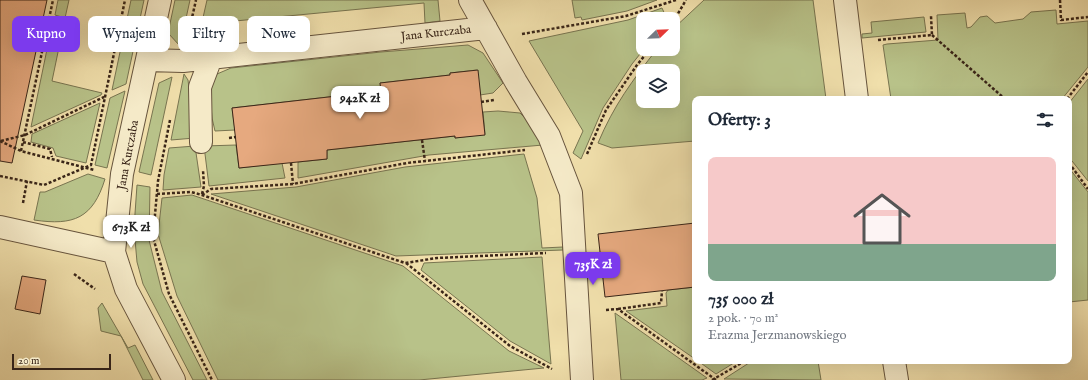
<!DOCTYPE html>
<html lang="pl">
<head>
<meta charset="utf-8">
<style>
	body { margin:0; font-family:"IM FELL English",serif; background:#f6f6f7; color:#1f2937; height:100vh; display:flex; flex-direction:column; font-size:15px; white-space:nowrap }
	* { box-sizing:border-box; margin:0 }
	p { font-size:13px; color:#747a83 }
	.icon { flex:none; width:22px; height:22px; fill:none; stroke:currentColor; stroke-width:2; stroke-linecap:round; stroke-linejoin:round }
	.map { position:relative; flex:1; overflow:hidden }
	.side { position:absolute; left:692px; top:96px; width:380px; height:268px; display:flex; flex-direction:column; background:#fff; border-radius:8px; box-shadow:0 4px 16px #0002 }
	.side>* { flex:none }
	.banner { position:absolute; left:12px; top:16px; width:380px; height:36px; display:flex; gap:8px }
	.needle { width:26px; rotate:67deg }
	.controls { position:absolute; left:636px; top:12px; display:grid; gap:8px }
	.controls a { display:grid; place-items:center; width:44px; height:44px; border-radius:8px; background:#fff; box-shadow:0 4px 16px #0002; font-size:20px }
	.scale { position:absolute; left:12px; bottom:10px; width:99px; box-sizing:border-box; padding-left:4px; border:2px solid #392518; border-top:0; font-size:11px; line-height:14px; white-space:nowrap; color:#392518; -webkit-text-stroke:3px #f5eac8; paint-order:stroke }
	.price { position:absolute; translate:-50% -34px; padding:0 9px; border-radius:8px; background:#fff; color:#222; font-size:13px; line-height:26px; filter:drop-shadow(0 1px 2px #0008) }
	.price::after { content:''; position:absolute; left:50%; top:24px; width:12px; height:9px; margin-left:-6px; background:inherit; clip-path:polygon(0 0,100% 0,50% 100%) }
	.price.on { background:#7c3aed; color:#fff }
	ul { padding:0; list-style:none }
	li { display:grid; align-content:center; gap:8px; height:212px; padding:0 16px }
	li+li { border-top:1px solid #e0e1e3 }
	li span { display:grid; place-items:center; height:124px; border-radius:8px; color:#555 }
	li>.icon { margin-inline-start:auto }
	span .icon { width:72px; height:72px; fill:#fffc; stroke-width:1 }
	li b { font-size:17px }
	h2 { display:flex; justify-content:space-between; align-items:center; height:48px; padding:0 16px; font-size:17px }
	.chip { padding:0 14px; border-radius:8px; background:#fff; box-shadow:0 4px 16px #0002; font-size:14px; line-height:36px }
	.chip.on { background:#7c3aed; color:#fff }
	.map>svg:first-child { display:block }
	.green { fill:#b8c289; stroke:#787450; fill-rule:evenodd }
	.building { fill:#e6a97f; stroke:#392518 }
	.lines { fill:none; stroke-linecap:round; stroke-linejoin:round }
	.minor-casing { stroke:#67543d; stroke-width:24 }
	.path { stroke:#392518; stroke-width:2.5; stroke-dasharray:3 2; stroke-linecap:butt }
	.minor { stroke:#f5eac8; stroke-width:22 }
	.labels { text-anchor:middle; dominant-baseline:central; stroke-width:3; stroke-linejoin:round; paint-order:stroke }
	.street-label { font-size:12px; fill:#392518; stroke:#f5eac8 }
</style>
</head>
<body>
<div class="map">
<svg width="1088" height="380" viewBox="0 0 1088 380">
	<rect width="100%" height="100%" fill="#f0dfab"/>
	<filter id="stains"><feTurbulence type="fractalNoise" baseFrequency=".005" numOctaves="4"/><feColorMatrix values="0 0 0 0 .2 0 0 0 0 .09 0 0 0 0 .02 0 0 0 .5 -.17"/></filter>
	<radialGradient id="worn" r=".72"><stop offset=".6" stop-color="#630" stop-opacity="0"/><stop offset="1" stop-color="#630" stop-opacity=".3"/></radialGradient>
	<!-- green -->
	<path class="green" d="M58 0H69L65 18 55 15Z
		M131 0H144L126 84 112 90Z
		M175 0H190L180 46 168 33Z
		M207 0H438L440 21 425 23 424 3 235 21 236 44 196 48 198 39 222 35V19L202 22Z
		M572 0H657L627 11 582 20 581 17 575 18Z
		M704 0H813L826 99H695V141L612 148 598 143C614 105 632 81 657 49H673V29ZM643 71H673V101H643Z
		M662 8 667 19H643L644 49 632 64 603 108 581 159 573 153 583 131 529 41 628 20Z
		M1056 10 1057 24 1088 21V67L1062 99H891L883 45 887 44 938 40 937 15 965 13 967 28 971 27 980 17 987 16 995 23 1023 19 1031 12Z
		M924 17 926 32 862 38V34L872 33 871 22Z
		M52 25 63 28 52 81 102 93 101 95 31 127Z
		M468 45 483 53 503 83 493 93 480 95 477 70 450 73V75L380 83 381 91 232 108 235 130 215 131 212 118 209 81 217 74 231 68 381 52Z
		M184 74 188 80 195 138 171 140Z
		M172 77 151 175 139 172 159 83Z
		M1088 79V181L1072 161H1069V103Z
		M125 91 107 168 95 165 110 98Z
		M100 103 86 163 56 156 53 148 31 142 32 134Z
		M498 111 520 113 533 126 543 145 429 155 298 178V162L327 159V150L455 136V138L485 134 483 112Z
		M236 145 239 168 282 163 285 178 209 186 204 146Z
		M195 146 201 187 163 190 164 175 169 148Z
		M524 154 537 198 542 248 563 247V250L396 256 211 194 296 187 405 167Z
		M1069 168 1088 192V300L1069 302Z
		M88 174 105 179C93 218 74 226 34 220L40 192H45Z
		M137 185 150 187 149 240 162 292 207 380H193L143 284 137 262 134 228Z
		M192 195 403 266 509 351 544 368 419 380H218L177 296 158 234 162 198Z
		M542 257 551 364 510 341 421 270 424 263Z
		M695 287V359L626 311 667 306 666 293 668 290Z
		M102 303 128 348 135 345 153 380H143L121 336 101 331 98 308Z
		M615 313 707 378 702 380H621Z
		M698 361H737L716 374Z
		M752 361H818L821 380 724 379Z"/>
	<!-- building -->
	<path class="building" d="M0 0H47L12 163 0 161Z
		M478 70 485 135 455 138V136L327 150V159L239 168 232 108 381 91 380 83 450 75V73Z
		M695 223V287L605 297 598 234Z
		M22 276 46 280 40 314 15 309Z"/>
	<g class="lines">
		<defs>
			<path id="minor" d="M470 0 516 82 549 136 571 193 582 380
				M845 0 857 99
				M147 60 183 61 486 28
				M201 142 200 87 211 58
				M0 227 114 252 126 289 174 380
				M114 252 122 174 160 0
				M894 361 897 380"/>
		</defs>
		<!-- minor casing -->
		<use href="#minor" class="minor-casing"/>
		<!-- path -->
		<path class="path" d="M1060 0 1061 20 1088 17
			M49 19 77 27
			M673 22 686 0
			M189 31 196 0
			M522 34 626 16 676 0
			M932 35 1005 99
			M878 40 932 35 931 16
			M1067 99 1088 72
			M481 102 494 100
			M170 120 158 181 153 237 169 294 212 380
			M229 138 236 137
			M422 140 425 161
			M0 141 21 151 94 170
			M1 141 25 135 104 97
			M23 142 50 149 52 157
			M21 151 53 0
			M587 154 606 110 637 65 650 49
			M291 163 293 184
			M1069 163 1088 189
			M0 176 44 185 91 165 125 0
			M157 194 191 192 202 195 405 263 437 258 546 253
			M202 194 204 186 203 170
			M202 195 211 189 293 184 407 163 525 150
			M23 203 27 181
			M406 263 510 346 552 369
			M74 274 95 289
			M618 309 661 303 662 291
			M606 310 618 309 716 380
			M712 380 745 361"/>
		<!-- minor -->
		<use href="#minor" class="minor"/>
	</g>
	<g class="labels">
		<!-- street labels -->
		<g class="street-label">
			<text transform="translate(436 33) rotate(-6)">Jana Kurczaba</text>
			<text transform="translate(128 155) rotate(-79)">Jana Kurczaba</text>
		</g>
	</g>
	<rect width="100%" height="100%" filter="url(#stains)"/>
	<rect width="100%" height="100%" fill="url(#worn)"/>
</svg>
<div class="controls">
<a><svg class="needle" viewBox="-14 -14 28 28"><path d="M0-13l5 13h-10z" fill="#e53935"/><path d="M0 13l5-13h-10z" fill="#747a83"/></svg></a>
<a><svg class="icon" aria-label="layers" viewBox="0 0 24 24"><path d="M12 4l9 5-9 5-9-5zM3 14l9 5 9-5"/></svg></a>
</div>
<div class="scale">20 m</div>
<b class="price" style="left:360px;top:120px">942K zł</b>
<b class="price" style="left:131px;top:249px">673K zł</b>
<b class="price on" style="left:593px;top:286px">735K zł</b>
<div class="banner">
<a class="chip on">Kupno</a>
<a class="chip">Wynajem</a>
<a class="chip">Filtry</a>
<a class="chip">Nowe</a>
</div>
<section class="side">
<h2>Oferty: 3<svg class="icon" aria-label="filters" viewBox="0 0 24 24"><path d="M4 7h16M4 17h16"/><circle cx="9" cy="7" r="2"/><circle cx="15" cy="17" r="2"/></svg></h2>
<ul>
<li><span style="background:linear-gradient(#f6c9c9 70%,#7fa58c 0)"><svg class="icon" aria-label="home" viewBox="0 0 24 24"><path d="M3 11l9-7 9 7M6 9v11h12V9"/></svg></span><div><b>735 000 zł</b><p>2 pok. · 70 m²</p><p>Erazma Jerzmanowskiego</p></div></li>
</ul>
</section>
</div>
</body>
</html>
